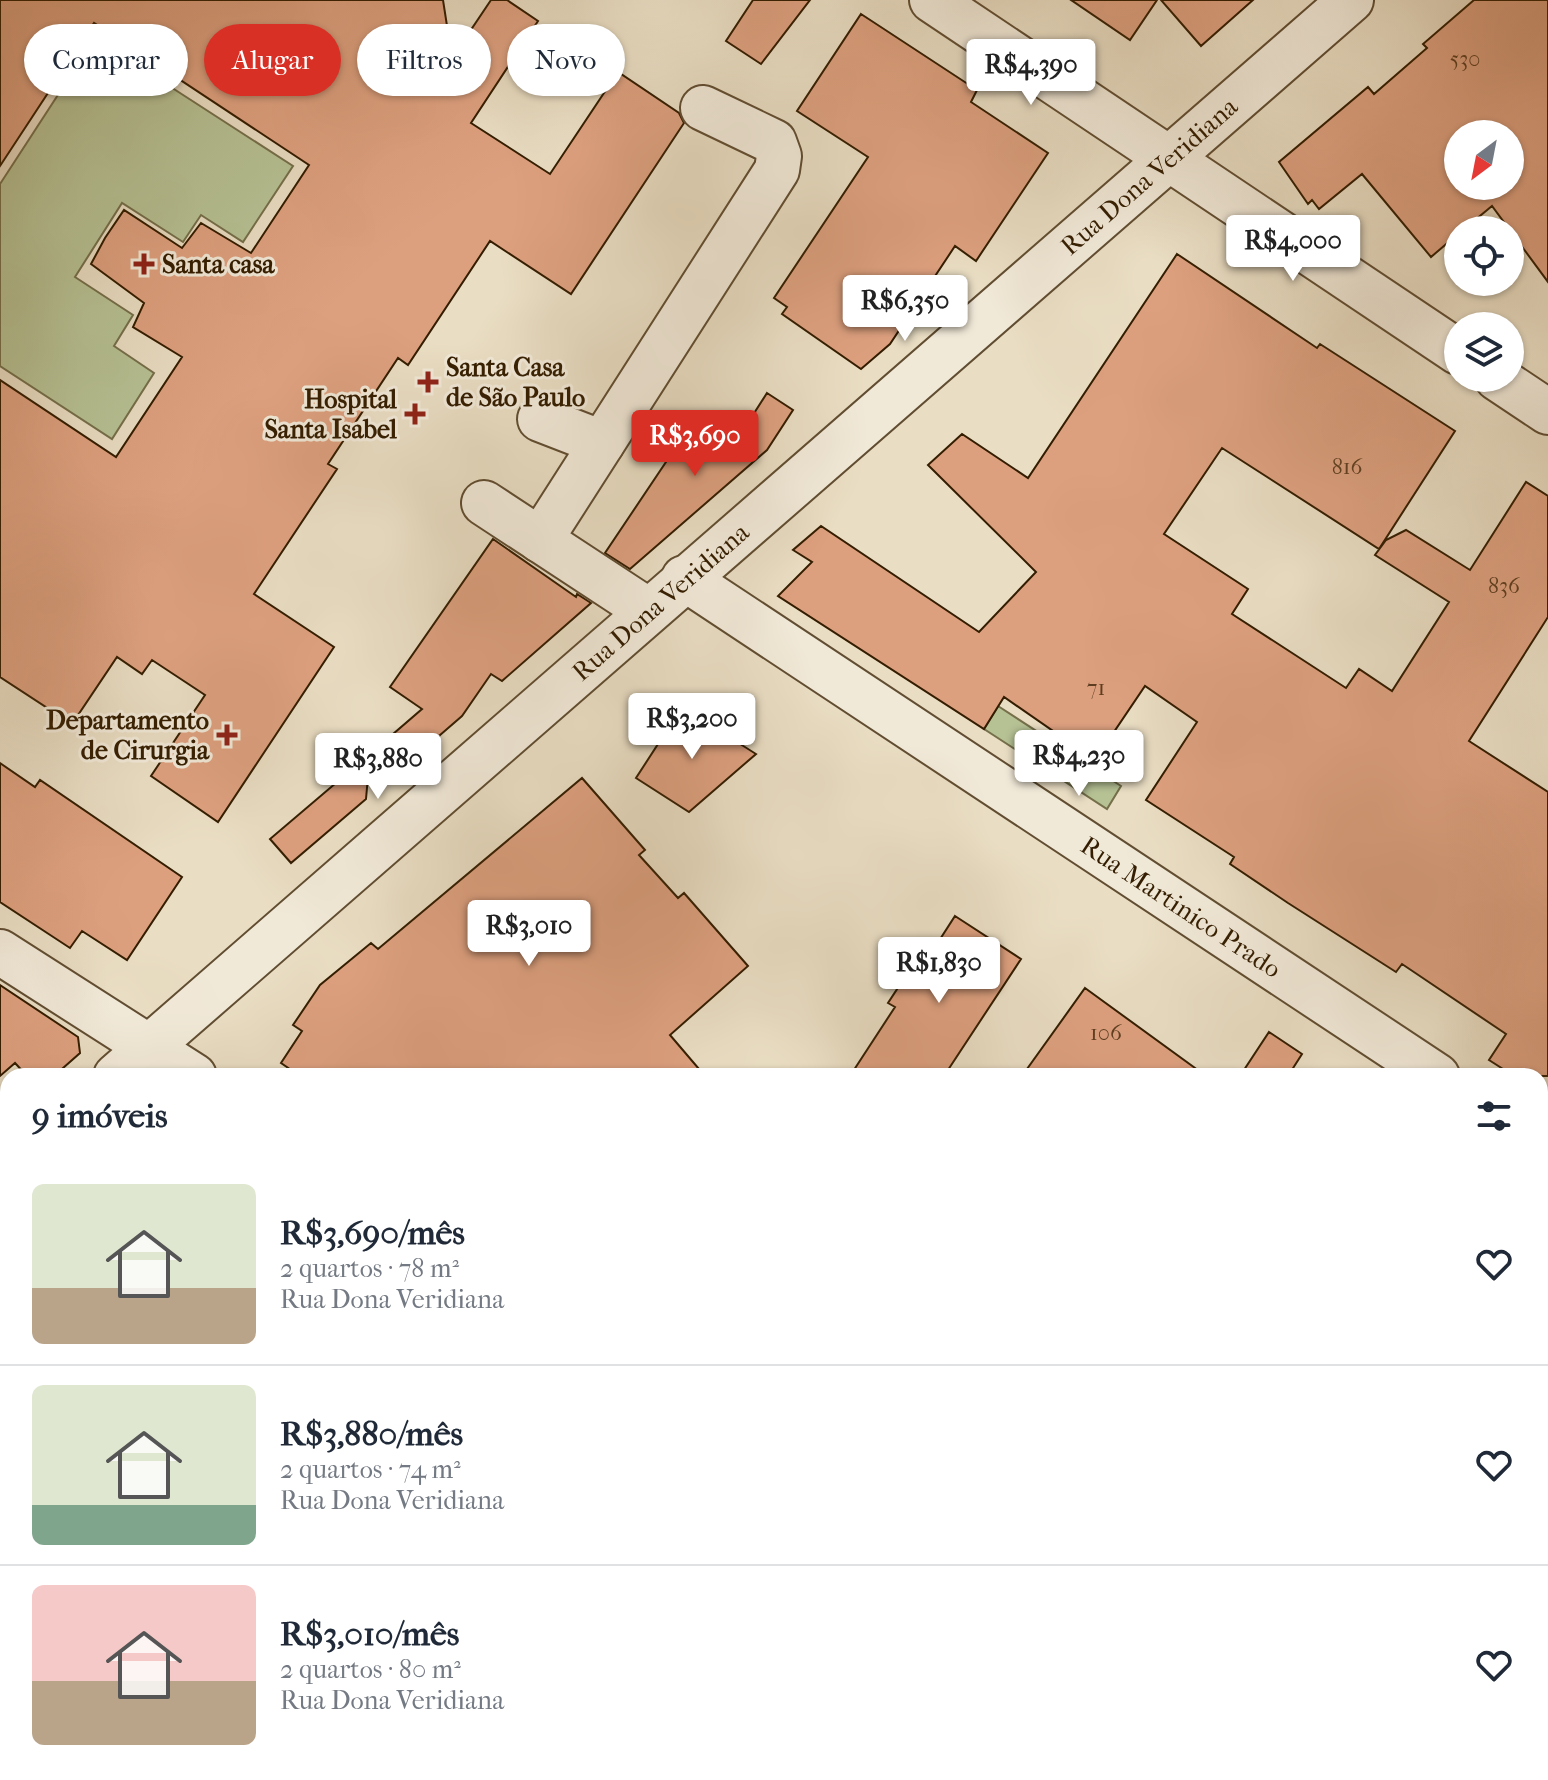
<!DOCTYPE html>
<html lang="pt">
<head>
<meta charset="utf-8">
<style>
	body { margin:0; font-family:"IM FELL French Canon",serif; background:#f6f6f7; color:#1f2937; height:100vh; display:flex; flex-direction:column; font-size:30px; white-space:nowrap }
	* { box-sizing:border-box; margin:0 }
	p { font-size:26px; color:#747a83 }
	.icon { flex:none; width:44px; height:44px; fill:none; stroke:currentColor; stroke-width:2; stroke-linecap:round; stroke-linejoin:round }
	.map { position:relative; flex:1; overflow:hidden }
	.side { position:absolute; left:0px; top:1068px; width:1548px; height:712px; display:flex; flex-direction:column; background:#fff; border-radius:24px 24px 0 0; box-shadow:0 2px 6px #0004 }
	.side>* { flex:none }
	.hud { position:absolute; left:24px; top:24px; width:800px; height:72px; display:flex; gap:16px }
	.needle { width:52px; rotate:212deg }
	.buttons { position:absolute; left:1444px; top:120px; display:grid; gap:16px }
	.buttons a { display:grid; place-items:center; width:80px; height:80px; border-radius:50%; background:#fff; box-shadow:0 2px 6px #0004; font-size:40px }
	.price { position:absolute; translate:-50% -68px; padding:0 18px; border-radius:8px; background:#fff; color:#222; font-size:26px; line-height:52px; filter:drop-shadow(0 2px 4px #0008) }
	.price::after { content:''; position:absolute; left:50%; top:48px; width:24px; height:18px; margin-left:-12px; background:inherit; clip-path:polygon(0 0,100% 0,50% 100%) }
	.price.active { background:#d93025; color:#fff }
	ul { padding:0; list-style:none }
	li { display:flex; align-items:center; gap:24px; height:200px; padding:0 32px }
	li+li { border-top:2px solid #e0e1e3 }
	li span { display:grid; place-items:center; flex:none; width:224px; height:160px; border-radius:12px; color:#555 }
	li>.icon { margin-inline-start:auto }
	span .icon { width:96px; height:96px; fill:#fffc; stroke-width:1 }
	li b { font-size:34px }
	h2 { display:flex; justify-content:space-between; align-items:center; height:96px; padding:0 32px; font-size:34px }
	.pill { padding:0 28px; border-radius:36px; background:#fff; box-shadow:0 2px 6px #0004; font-size:28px; line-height:72px }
	.pill.active { background:#d93025; color:#fff }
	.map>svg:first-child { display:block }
	.green { fill:#b6c194; stroke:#756f4a; stroke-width:2 }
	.building { fill:#dda07f; stroke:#341d00; stroke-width:2; fill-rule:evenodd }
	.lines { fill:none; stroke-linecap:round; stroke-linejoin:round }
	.minor-casing { stroke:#614d31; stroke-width:48 }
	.minor { stroke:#f1e9d8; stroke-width:44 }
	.poi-dot { fill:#8f2418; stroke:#f1e9d8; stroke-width:3 }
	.labels { text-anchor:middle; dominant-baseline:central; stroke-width:6; stroke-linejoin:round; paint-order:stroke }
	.number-label { font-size:22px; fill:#5e3e20 }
	.street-label { font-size:26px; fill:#341d00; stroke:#f1e9d8 }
	.poi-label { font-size:26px; font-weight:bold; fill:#341d00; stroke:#f1e9d8; text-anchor:start }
</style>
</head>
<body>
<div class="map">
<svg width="1548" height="1780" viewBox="0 0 1548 1780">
	<rect width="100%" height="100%" fill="#e9ddc3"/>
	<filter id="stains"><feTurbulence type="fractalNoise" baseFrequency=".0025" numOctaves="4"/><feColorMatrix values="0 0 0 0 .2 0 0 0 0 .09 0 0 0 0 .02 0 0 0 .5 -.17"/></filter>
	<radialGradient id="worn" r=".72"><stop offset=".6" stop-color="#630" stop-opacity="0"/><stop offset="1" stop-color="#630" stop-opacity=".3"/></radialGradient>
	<!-- green -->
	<path class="green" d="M95 38 293 166 243 242 201 215 183 242 122 203 75 277 133 315 114 346 154 373 112 439 0 366V184Z
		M998 706 1121 786 1107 809 984 729Z"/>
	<!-- building -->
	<path class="building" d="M0 0H443L452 58 491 0H507L538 21 471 123 550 174 618 72 679 113 684 123 571 294 490 241 408 365 398 358 328 464 337 469 254 594 334 647 218 822 151 776 205 695 152 660 142 674 117 657 72 724 0 677V380L116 457 182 357 133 327 144 303 91 264 105 238 124 210 182 248 201 223 251 253 309 165 94 23 0 166Z
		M753 0H810L761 64 726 41Z
		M1071 0H1157L1130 40Z
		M1161 0H1253L1201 46Z
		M1474 0H1548V282L1492 206 1463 230H1458V234L1431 257 1362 174 1319 209 1312 200 1308 204 1279 162 1368 87 1374 94 1427 48 1423 44ZM1458 134H1510V186H1458Z
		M861 14 977 90 971 102 1048 153 976 261 955 246 890 344 861 369 782 314 787 307 774 298 868 157 797 111Z
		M1177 254 1317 348 1320 344 1455 431 1379 549 1222 448 1164 534 1248 589 1232 614 1346 688 1359 669 1392 691 1449 602 1375 555 1386 540 1406 530 1470 570 1526 482 1548 496V617L1469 741 1548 792V1076H1514L1489 1060 1506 1034 1402 964 1396 972 1288 903 1230 864 1234 857 1146 800 1197 722 1145 686 1095 760 1004 697 984 729 778 596 812 562 793 550 821 526 979 632 1036 572 928 465 962 434 1028 478Z
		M767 393 793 410 767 450 630 569 605 553 678 444 671 440 689 412 735 443Z
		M493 539 576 597 577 594 591 603 502 681 491 674 462 716 417 755 378 747 422 709 390 687Z
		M682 707 756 754 689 812 636 778Z
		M370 754 366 799 291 863 270 839Z
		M0 763 35 787 40 780 182 877 127 960 82 931 70 948 0 902Z
		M582 778 645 850 639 855 678 898 684 893 748 966 670 1035 705 1076H300L281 1063 302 1031 293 1025 320 985 371 943 378 949Z
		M955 916 1021 959 944 1076H850L895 1007 888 1003 928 942 935 947Z
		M0 985 78 1037 80 1053 54 1076H27L15 1063 0 1076Z
		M1085 988 1206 1076H1022Z
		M1269 1032 1302 1054 1288 1076H1240Z"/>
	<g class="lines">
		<defs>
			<g id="minor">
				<path d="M932 0 1458 352"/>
				<path d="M1497 378 1548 412"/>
				<path d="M540 419 602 443"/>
				<path d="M484 503 647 610"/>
				<path d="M540 540 777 170 779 156 774 142 703 108"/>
				<path id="s1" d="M684 578 1437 1076"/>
				<path d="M0 952 194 1076"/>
				<path id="s2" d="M116 1076 1351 0"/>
				<path d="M1540 1144 1548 1150"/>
				<path d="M0 1177 8 1170"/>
				<path d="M1540 1316 1548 1303"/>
				<path d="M1231 1772 1243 1780"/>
				<path d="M417 1780 426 1772"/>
			</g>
		</defs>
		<!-- minor casing -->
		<use href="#minor" class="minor-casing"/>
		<!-- minor -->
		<use href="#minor" class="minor"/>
	</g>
	<!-- markers -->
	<g class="poi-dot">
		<path d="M140 252h8v8h8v8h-8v8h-8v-8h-8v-8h8z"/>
		<path d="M424 370h8v8h8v8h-8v8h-8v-8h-8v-8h8z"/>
		<path d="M411 402h8v8h8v8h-8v8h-8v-8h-8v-8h8z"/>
		<path d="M223 723h8v8h8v8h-8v8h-8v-8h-8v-8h8z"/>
	</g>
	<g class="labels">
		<!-- number labels -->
		<g class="number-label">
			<text x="1465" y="59">530</text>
			<text x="1347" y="467">816</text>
			<text x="1504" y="586">836</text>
			<text x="1096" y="688">71</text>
			<text x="1106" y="1033">106</text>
		</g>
		<!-- street labels -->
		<g class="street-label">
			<text stroke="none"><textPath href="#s2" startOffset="1370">Rua Dona Veridiana</textPath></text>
			<text stroke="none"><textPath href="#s2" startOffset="722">Rua Dona Veridiana</textPath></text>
			<text stroke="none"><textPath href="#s1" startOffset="596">Rua Martinico Prado</textPath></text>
		</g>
		<!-- poi labels -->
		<g class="poi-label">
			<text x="162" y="264">Santa casa</text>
			<text x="446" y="367">Santa Casa<tspan x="446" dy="30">de São Paulo</tspan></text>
			<text x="397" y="399" text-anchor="end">Hospital<tspan x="397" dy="30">Santa Isabel</tspan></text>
			<text x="209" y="720" text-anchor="end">Departamento<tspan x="209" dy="30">de Cirurgia</tspan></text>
		</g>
	</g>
	<rect width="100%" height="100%" filter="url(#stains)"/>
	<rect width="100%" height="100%" fill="url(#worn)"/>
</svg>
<div class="buttons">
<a><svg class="needle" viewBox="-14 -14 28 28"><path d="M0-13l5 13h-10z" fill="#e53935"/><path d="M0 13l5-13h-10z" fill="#747a83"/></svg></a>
<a><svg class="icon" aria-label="locate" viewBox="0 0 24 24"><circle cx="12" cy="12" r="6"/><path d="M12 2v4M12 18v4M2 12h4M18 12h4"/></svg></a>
<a><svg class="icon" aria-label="layers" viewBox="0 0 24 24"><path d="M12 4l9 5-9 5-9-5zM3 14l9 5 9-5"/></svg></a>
</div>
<b class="price" style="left:1031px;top:107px">R$4,390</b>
<b class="price" style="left:1293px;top:283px">R$4,000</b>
<b class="price" style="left:905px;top:343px">R$6,350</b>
<b class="price active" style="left:695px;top:478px">R$3,690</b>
<b class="price" style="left:692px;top:761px">R$3,200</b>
<b class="price" style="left:1079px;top:798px">R$4,230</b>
<b class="price" style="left:378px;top:801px">R$3,880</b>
<b class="price" style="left:529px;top:968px">R$3,010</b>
<b class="price" style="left:939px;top:1005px">R$1,830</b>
<div class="hud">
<a class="pill">Comprar</a>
<a class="pill active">Alugar</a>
<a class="pill">Filtros</a>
<a class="pill">Novo</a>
</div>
<section class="side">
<h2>9 imóveis<svg class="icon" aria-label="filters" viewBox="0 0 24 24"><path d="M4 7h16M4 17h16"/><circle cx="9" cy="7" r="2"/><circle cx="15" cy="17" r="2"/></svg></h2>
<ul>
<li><span style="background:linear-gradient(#dfe7d0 65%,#b9a48a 0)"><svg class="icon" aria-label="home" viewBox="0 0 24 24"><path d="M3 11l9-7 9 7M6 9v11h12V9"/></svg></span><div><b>R$3,690/mês</b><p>2 quartos · 78 m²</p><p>Rua Dona Veridiana</p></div><svg class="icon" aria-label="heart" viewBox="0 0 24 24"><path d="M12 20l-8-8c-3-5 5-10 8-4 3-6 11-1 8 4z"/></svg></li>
<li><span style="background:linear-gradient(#dfe7d0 75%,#7fa58c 0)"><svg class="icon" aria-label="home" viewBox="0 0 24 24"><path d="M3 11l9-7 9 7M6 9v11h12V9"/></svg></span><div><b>R$3,880/mês</b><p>2 quartos · 74 m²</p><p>Rua Dona Veridiana</p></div><svg class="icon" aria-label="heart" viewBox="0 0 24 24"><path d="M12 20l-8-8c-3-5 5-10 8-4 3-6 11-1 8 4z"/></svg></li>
<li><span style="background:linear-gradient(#f6c9c9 60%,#b9a48a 0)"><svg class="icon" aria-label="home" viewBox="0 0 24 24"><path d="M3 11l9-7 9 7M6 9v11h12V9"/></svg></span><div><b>R$3,010/mês</b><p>2 quartos · 80 m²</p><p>Rua Dona Veridiana</p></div><svg class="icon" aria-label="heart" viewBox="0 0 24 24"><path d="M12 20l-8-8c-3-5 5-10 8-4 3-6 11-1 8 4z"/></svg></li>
</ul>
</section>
</div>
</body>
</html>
